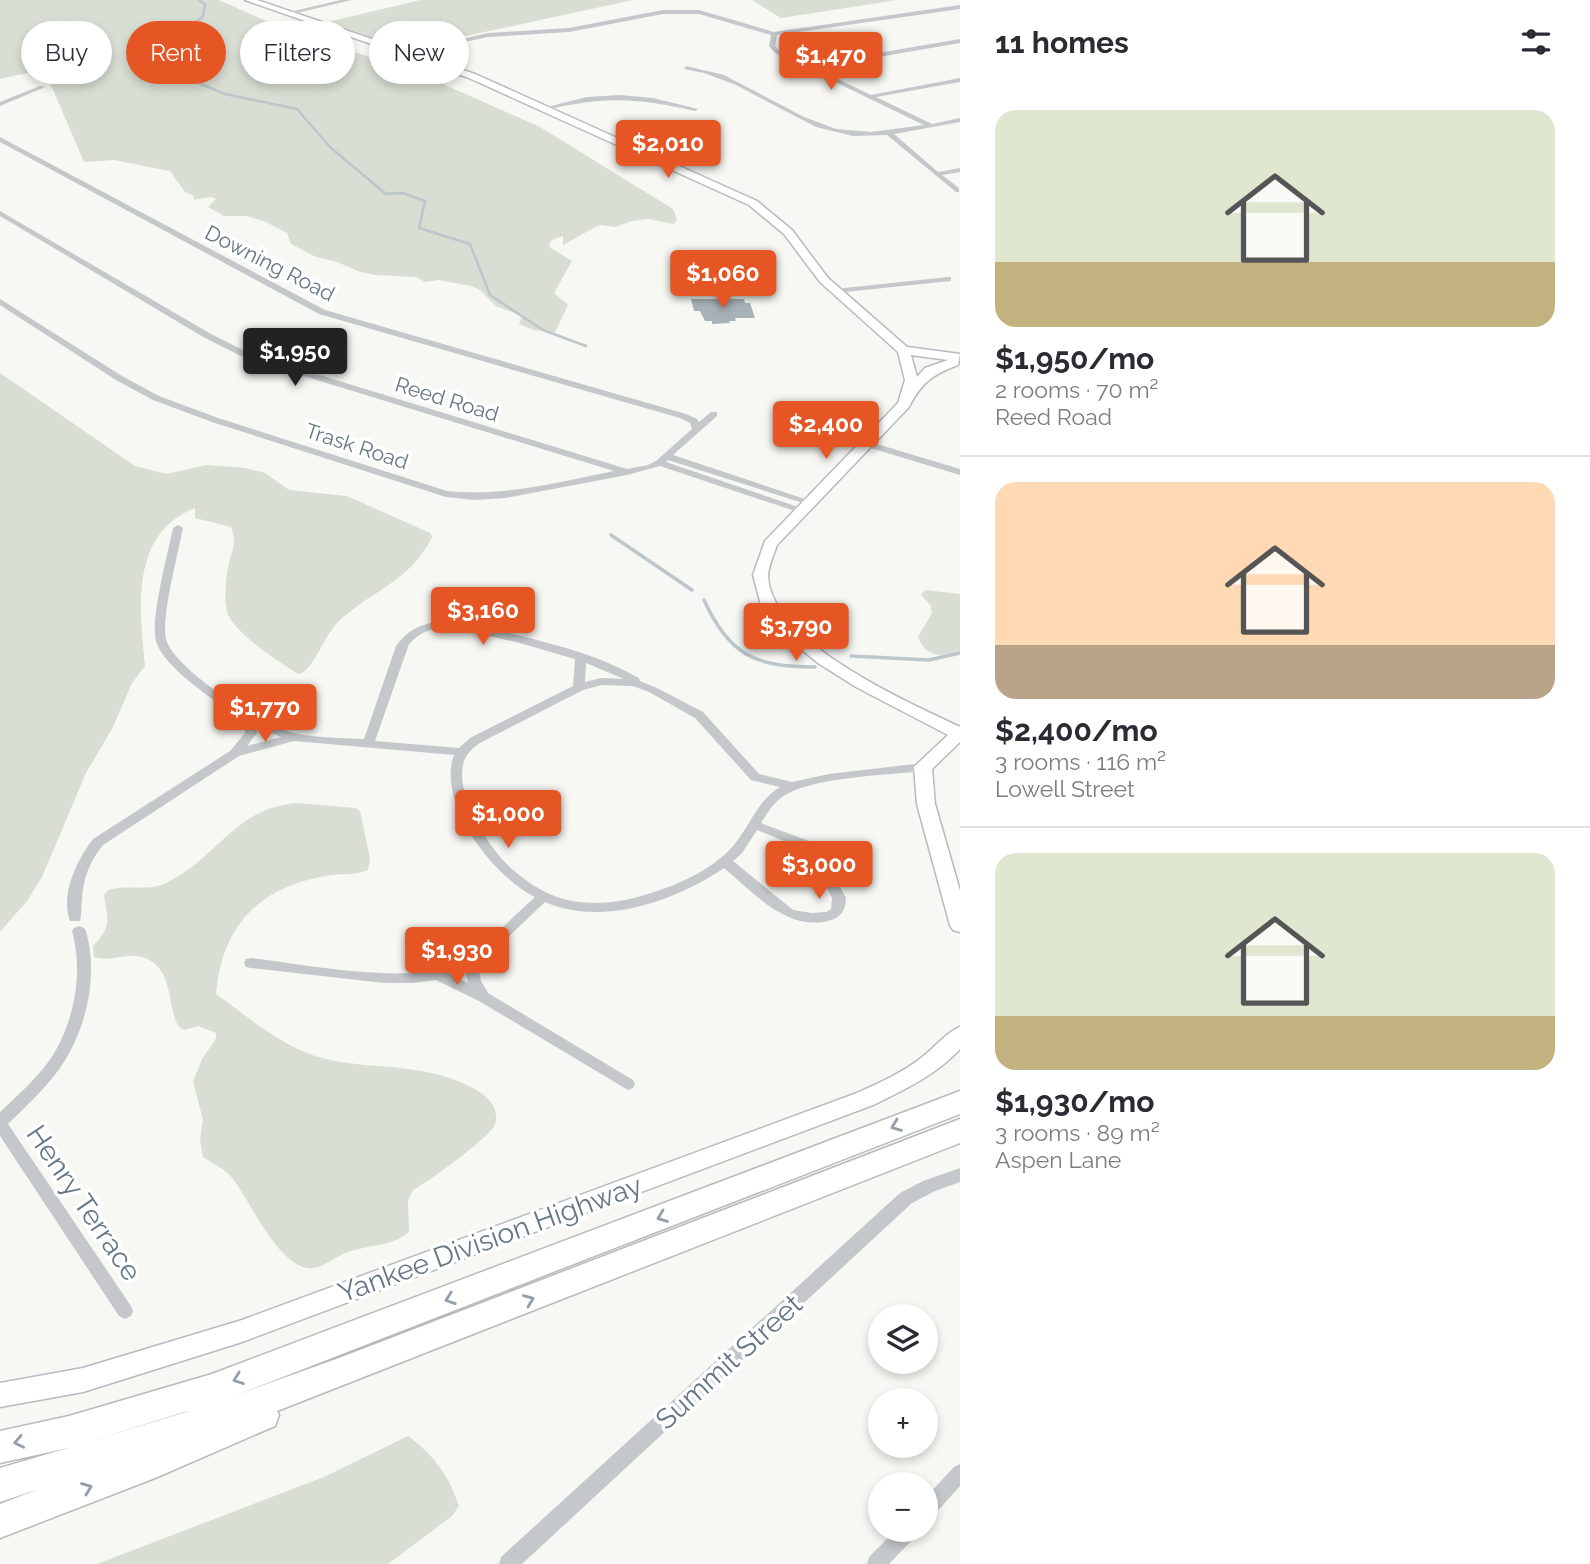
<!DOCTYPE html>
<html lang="en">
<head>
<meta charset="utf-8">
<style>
	body { margin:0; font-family:Raleway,sans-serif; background:#f7f7f7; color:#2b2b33; height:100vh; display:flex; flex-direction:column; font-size:26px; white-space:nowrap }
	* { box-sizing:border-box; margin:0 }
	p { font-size:23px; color:#7c7c81 }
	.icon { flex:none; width:38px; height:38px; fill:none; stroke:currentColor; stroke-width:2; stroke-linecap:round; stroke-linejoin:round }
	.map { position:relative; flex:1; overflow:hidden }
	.drawer { display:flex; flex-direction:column; background:#fff; width:630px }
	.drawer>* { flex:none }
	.guide { position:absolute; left:21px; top:21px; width:665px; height:63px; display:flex; gap:14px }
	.controls { position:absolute; left:868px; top:1304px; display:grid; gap:14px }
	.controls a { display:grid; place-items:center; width:70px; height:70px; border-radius:50%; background:#fff; box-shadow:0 4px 10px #0003; font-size:35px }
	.price { position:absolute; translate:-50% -60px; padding:0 16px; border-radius:7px; background:#e65624; color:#fff; font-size:23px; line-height:46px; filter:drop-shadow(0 2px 4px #0008) }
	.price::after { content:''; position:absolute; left:50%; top:42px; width:21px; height:16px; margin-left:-10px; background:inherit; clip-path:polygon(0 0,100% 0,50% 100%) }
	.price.active { background:#222; color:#fff }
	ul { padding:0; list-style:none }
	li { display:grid; align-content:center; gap:14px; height:371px; padding:0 35px }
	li+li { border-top:2px solid #e1e1e2 }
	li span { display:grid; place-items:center; height:217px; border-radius:21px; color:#555 }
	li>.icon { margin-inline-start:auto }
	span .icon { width:126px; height:126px; fill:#fffc; stroke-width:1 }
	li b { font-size:30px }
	h2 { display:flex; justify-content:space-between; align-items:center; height:84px; padding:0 35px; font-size:30px }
	.tag { padding:0 24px; border-radius:32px; background:#fff; box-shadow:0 4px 10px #0003; font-size:24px; line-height:63px }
	.tag.active { background:#e65624; color:#fff }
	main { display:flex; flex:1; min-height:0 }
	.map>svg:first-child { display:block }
	.green { fill:#d8ded4 }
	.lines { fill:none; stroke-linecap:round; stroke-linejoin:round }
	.stream-far1 { stroke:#bcc6cb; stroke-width:2.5 }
	.stream { stroke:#bcc6cb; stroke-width:3.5 }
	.building { fill:#a8b1b7 }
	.secondary-casing { stroke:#b6bbc0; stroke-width:3 }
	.highway-casing { stroke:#b7babd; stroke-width:3 }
	.street { fill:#c4c8cb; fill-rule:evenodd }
	.secondary { fill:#fff; fill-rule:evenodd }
	.highway { fill:#fff; fill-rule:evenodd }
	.oneway { stroke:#939faa }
	.labels { text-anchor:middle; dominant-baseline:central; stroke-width:7; stroke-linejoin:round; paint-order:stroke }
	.far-street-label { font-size:21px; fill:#657685; stroke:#fff }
	.near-street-label { font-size:28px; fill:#657685; stroke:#fff }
</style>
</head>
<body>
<main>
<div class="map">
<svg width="960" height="1564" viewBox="0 0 960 1564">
	<rect width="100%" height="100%" fill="#f7f7f3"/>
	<!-- green -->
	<path class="green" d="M0 0H219L273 24 387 63 400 65 540 127 673 209 677 219 674 224 648 219 632 221 615 227 599 225 563 245V236L552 240 549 245 551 248 572 261 554 293 568 305 555 332 534 330 519 324 522 316 496 306 480 290 471 286 439 280 425 282 416 277 375 275 360 272 337 262 316 257 291 244 287 233 264 221 246 216H224L208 207 216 199 211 197 194 200 193 195 185 192 170 171 114 160 84 162 44 69 0 79Z
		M420 0H633L415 47 397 46 328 22Z
		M752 0H897L781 18Z
		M0 373 135 466 166 474 207 465 246 468 265 473 289 490 347 496 430 533 432 537C409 583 371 590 337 623 325 635 312 672 299 674 281 664 231 631 227 611 224 599 226 580 228 568 231 550 238 545 231 527L195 518V508C130 533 139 609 145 666L132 683 113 727 86 773 42 877 27 901 0 932Z
		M925 590 960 594V653C942 657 925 657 918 637L932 613 931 606 921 595Z
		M297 803 355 808 360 811 370 859 368 870C356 876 339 873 325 876 258 888 222 926 216 994 247 1016 279 1044 315 1056 347 1066 382 1065 415 1070 437 1073 506 1089 495 1124 491 1137 428 1182 413 1190L408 1200 409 1232C393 1246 368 1245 348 1252 336 1256 326 1266 314 1268 281 1273 250 1200 233 1179 226 1169 213 1164 203 1157L200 1140 203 1120 193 1082 202 1059 216 1039V1033L198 1026 184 1030 178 1026C166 1001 174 962 137 956 123 954 108 962 94 957L93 946C112 925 108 923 104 895L108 890C127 884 148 892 166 883 218 858 234 808 297 803Z
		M408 1436C434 1455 449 1476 459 1506L452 1516 388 1564H97L324 1477Z"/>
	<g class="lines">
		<!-- stream-far1 -->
		<path class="stream-far1" d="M199 0 205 4 203 16 186 30 196 34 165 69 225 94 297 109 330 147 386 194 403 193 425 201 419 228 470 244 490 295 543 330 586 346"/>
		<!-- stream -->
		<path class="stream" d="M611 535 692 590
			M704 600C729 655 755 667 815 667
			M851 656 929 660 960 653"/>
	</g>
	<!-- building -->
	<path class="building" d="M691 299H744L745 303H750L755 318H735L736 321H729L730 323 712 324V321H705L700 311H694Z"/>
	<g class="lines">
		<defs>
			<path id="secondary" d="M245 0H257L475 74 757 201 792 230 828 278 907 347 960 354 958 365C933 374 921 383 909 407L777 545C774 554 768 567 768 576 771 643 908 702 960 727V742L932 769 935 804 960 891V932L953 930 950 925 917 804 914 767 948 735 856 687 818 663 786 637 761 605 753 575 765 541 898 403 905 380 898 352 820 282 784 234 749 205 469 78ZM911 355 948 360 925 368 917 377Z
				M960 1027V1049C936 1075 904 1090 873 1105L242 1342 83 1392 0 1407V1383L83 1368 242 1320 857 1093C879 1083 902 1073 921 1058 934 1049 946 1032 960 1027Z"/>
			<path id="highway" d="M960 1091V1114L239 1394 339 1358 960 1119V1143L277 1411 279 1415 275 1426 155 1478 0 1538V1504L39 1489 0 1502V1468L68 1448 0 1463V1431L69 1416 212 1374ZM191 1410 183 1413 84 1443Z"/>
		</defs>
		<!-- secondary casing -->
		<use href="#secondary" class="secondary-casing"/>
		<!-- highway casing -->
		<use href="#highway" class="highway-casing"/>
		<!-- street -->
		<path class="street" d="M341 0H352L288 15 285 13Z
			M960 5V9L777 35 775 46 779 51 809 65 960 39V43L815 68 871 95 960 78V82L876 97 932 124 960 118V122L894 134 938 172 960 168V172L942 175 959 188V192H956L887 135 853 136 816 127 736 85 704 73 684 69 686 66 724 75 804 117 836 129 871 132 924 125 775 53 769 46 771 35 699 14H663L569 32 488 37 404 55 401 53 488 33 569 28 663 10H699L774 32Z
			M40 86 45 87 0 106V102Z
			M620 95 653 98 698 109 695 111C636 98 606 96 546 110L543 108 587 97Z
			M0 137 325 310 686 414 697 419 699 422 711 412H717V416L673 455 814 502 809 505 806 504 668 460 666 462 807 510 802 513 798 512 660 466 627 475 505 498 474 500 446 497 212 422 153 400 116 380 0 305V299L122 376 159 396 218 418 447 491C504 497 559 482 614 471L245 358 205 338 0 216V211L211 334 251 354 627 469 648 465 656 461 692 429 690 423 680 418 319 314 0 142Z
			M948 277H951V281L835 293 831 291 835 289Z
			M867 441 960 469V475L864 446 862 444Z
			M178 525 183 528C178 554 161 617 166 639 173 669 264 726 294 733 315 738 342 738 364 739L396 646C406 632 419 624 437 622 458 619 480 626 501 631 529 638 558 645 585 654 603 660 622 669 639 678L640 681 657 688 703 712 759 774 792 782 829 774 923 763 929 767 923 771C887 775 817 777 787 794 775 800 768 812 761 823L814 843 822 853 846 898C846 911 840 918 828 921 786 931 753 892 724 868 675 901 603 927 545 902L505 940 477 962 481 981 488 993 633 1080 635 1084 633 1088 628 1090 479 1001 436 980 412 983H384L251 968 246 967 244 963 246 959 251 958C301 964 406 985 450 965 483 950 508 921 535 897 494 877 436 803 454 755L294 741 239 756 103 845C90 861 83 878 82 899 81 907 82 914 80 921H70C60 895 77 860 93 839L230 751 245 733 244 721C221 705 163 668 156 641 150 619 168 553 173 528ZM454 628 516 642 575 659 573 686 470 738 459 748 375 741 409 644C422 630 436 627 454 628ZM586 663 624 679 601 678 585 682ZM602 685 633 686 649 692 695 718 751 780 780 787C757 801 750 826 734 845 712 871 673 887 641 896 615 904 583 906 557 897 540 891 524 880 511 868 489 848 456 797 463 765 465 755 471 750 478 744L583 690ZM256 726 281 737 247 746 257 733ZM757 830 804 849 811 856 832 898 831 909 826 912 812 913 793 910 733 861 742 853ZM465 969 468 983 451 975Z
			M79 926 84 928 86 931C99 978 86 1033 57 1072 43 1091 25 1107 8 1124L131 1306 133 1311 131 1316 125 1319 119 1316 0 1136V1112C17 1096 35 1080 49 1061 74 1025 84 973 72 931L74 928Z
			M960 1168V1182L935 1191 912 1203 522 1564H499L501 1557 900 1193 923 1181Z
			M960 1464V1486L933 1516 926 1519V1497L954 1467Z
			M896 1530H917L915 1537 889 1564H867L869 1557Z"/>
		<!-- secondary -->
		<use href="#secondary" class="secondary"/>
		<!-- highway -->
		<use href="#highway" class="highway"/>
	</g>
	<!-- one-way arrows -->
	<defs><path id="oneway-chevron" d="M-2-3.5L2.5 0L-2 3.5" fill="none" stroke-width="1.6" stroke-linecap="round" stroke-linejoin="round" transform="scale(1.75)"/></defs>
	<g class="oneway">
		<use href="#oneway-chevron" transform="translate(896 1126) rotate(159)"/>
		<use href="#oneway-chevron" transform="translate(662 1217) rotate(159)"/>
		<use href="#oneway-chevron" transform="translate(450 1299) rotate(160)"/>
		<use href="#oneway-chevron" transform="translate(529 1300) rotate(-21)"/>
		<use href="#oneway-chevron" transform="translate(238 1379) rotate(160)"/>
		<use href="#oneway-chevron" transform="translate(19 1442) rotate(168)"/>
		<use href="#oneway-chevron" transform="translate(87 1488) rotate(-21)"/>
	</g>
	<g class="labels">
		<!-- far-street labels -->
		<g class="far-street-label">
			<text transform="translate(270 263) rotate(27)">Downing Road</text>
			<text transform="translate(447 399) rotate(17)">Reed Road</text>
			<text transform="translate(357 446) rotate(18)">Trask Road</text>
		</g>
		<!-- near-street labels -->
		<g class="near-street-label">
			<text transform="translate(84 1203) rotate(56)">Henry Terrace</text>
			<text transform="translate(490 1239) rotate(-20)">Yankee Division Highway</text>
			<text transform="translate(729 1362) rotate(-42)">Summit Street</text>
		</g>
	</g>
</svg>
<div class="controls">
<a><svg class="icon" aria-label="layers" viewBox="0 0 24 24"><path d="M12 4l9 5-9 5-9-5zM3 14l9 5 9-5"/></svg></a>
<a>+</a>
<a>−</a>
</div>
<b class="price" style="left:831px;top:92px">$1,470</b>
<b class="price" style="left:668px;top:180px">$2,010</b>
<b class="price" style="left:723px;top:310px">$1,060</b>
<b class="price active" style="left:295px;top:388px">$1,950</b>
<b class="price" style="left:826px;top:461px">$2,400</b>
<b class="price" style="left:483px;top:647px">$3,160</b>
<b class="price" style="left:796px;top:663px">$3,790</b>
<b class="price" style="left:265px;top:744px">$1,770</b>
<b class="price" style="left:508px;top:850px">$1,000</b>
<b class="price" style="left:819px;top:901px">$3,000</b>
<b class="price" style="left:457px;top:987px">$1,930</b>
<div class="guide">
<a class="tag">Buy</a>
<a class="tag active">Rent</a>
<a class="tag">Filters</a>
<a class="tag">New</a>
</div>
</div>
<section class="drawer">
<h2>11 homes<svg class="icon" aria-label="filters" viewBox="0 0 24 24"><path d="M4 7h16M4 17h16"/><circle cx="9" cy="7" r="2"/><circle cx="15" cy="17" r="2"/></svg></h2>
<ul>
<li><span style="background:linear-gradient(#dfe7d0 70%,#c2b280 0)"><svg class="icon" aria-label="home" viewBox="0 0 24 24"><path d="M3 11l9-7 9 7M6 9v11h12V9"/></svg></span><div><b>$1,950/mo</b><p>2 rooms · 70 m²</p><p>Reed Road</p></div></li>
<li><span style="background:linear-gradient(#ffd9b3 75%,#b9a48a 0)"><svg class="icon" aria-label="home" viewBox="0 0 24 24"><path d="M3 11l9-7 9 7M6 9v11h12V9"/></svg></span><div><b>$2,400/mo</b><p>3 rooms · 116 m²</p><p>Lowell Street</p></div></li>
<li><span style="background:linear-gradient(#dfe7d0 75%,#c2b280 0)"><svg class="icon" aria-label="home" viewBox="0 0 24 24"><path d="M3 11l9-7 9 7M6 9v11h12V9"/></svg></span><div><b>$1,930/mo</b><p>3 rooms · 89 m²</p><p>Aspen Lane</p></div></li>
</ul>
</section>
</main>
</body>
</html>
